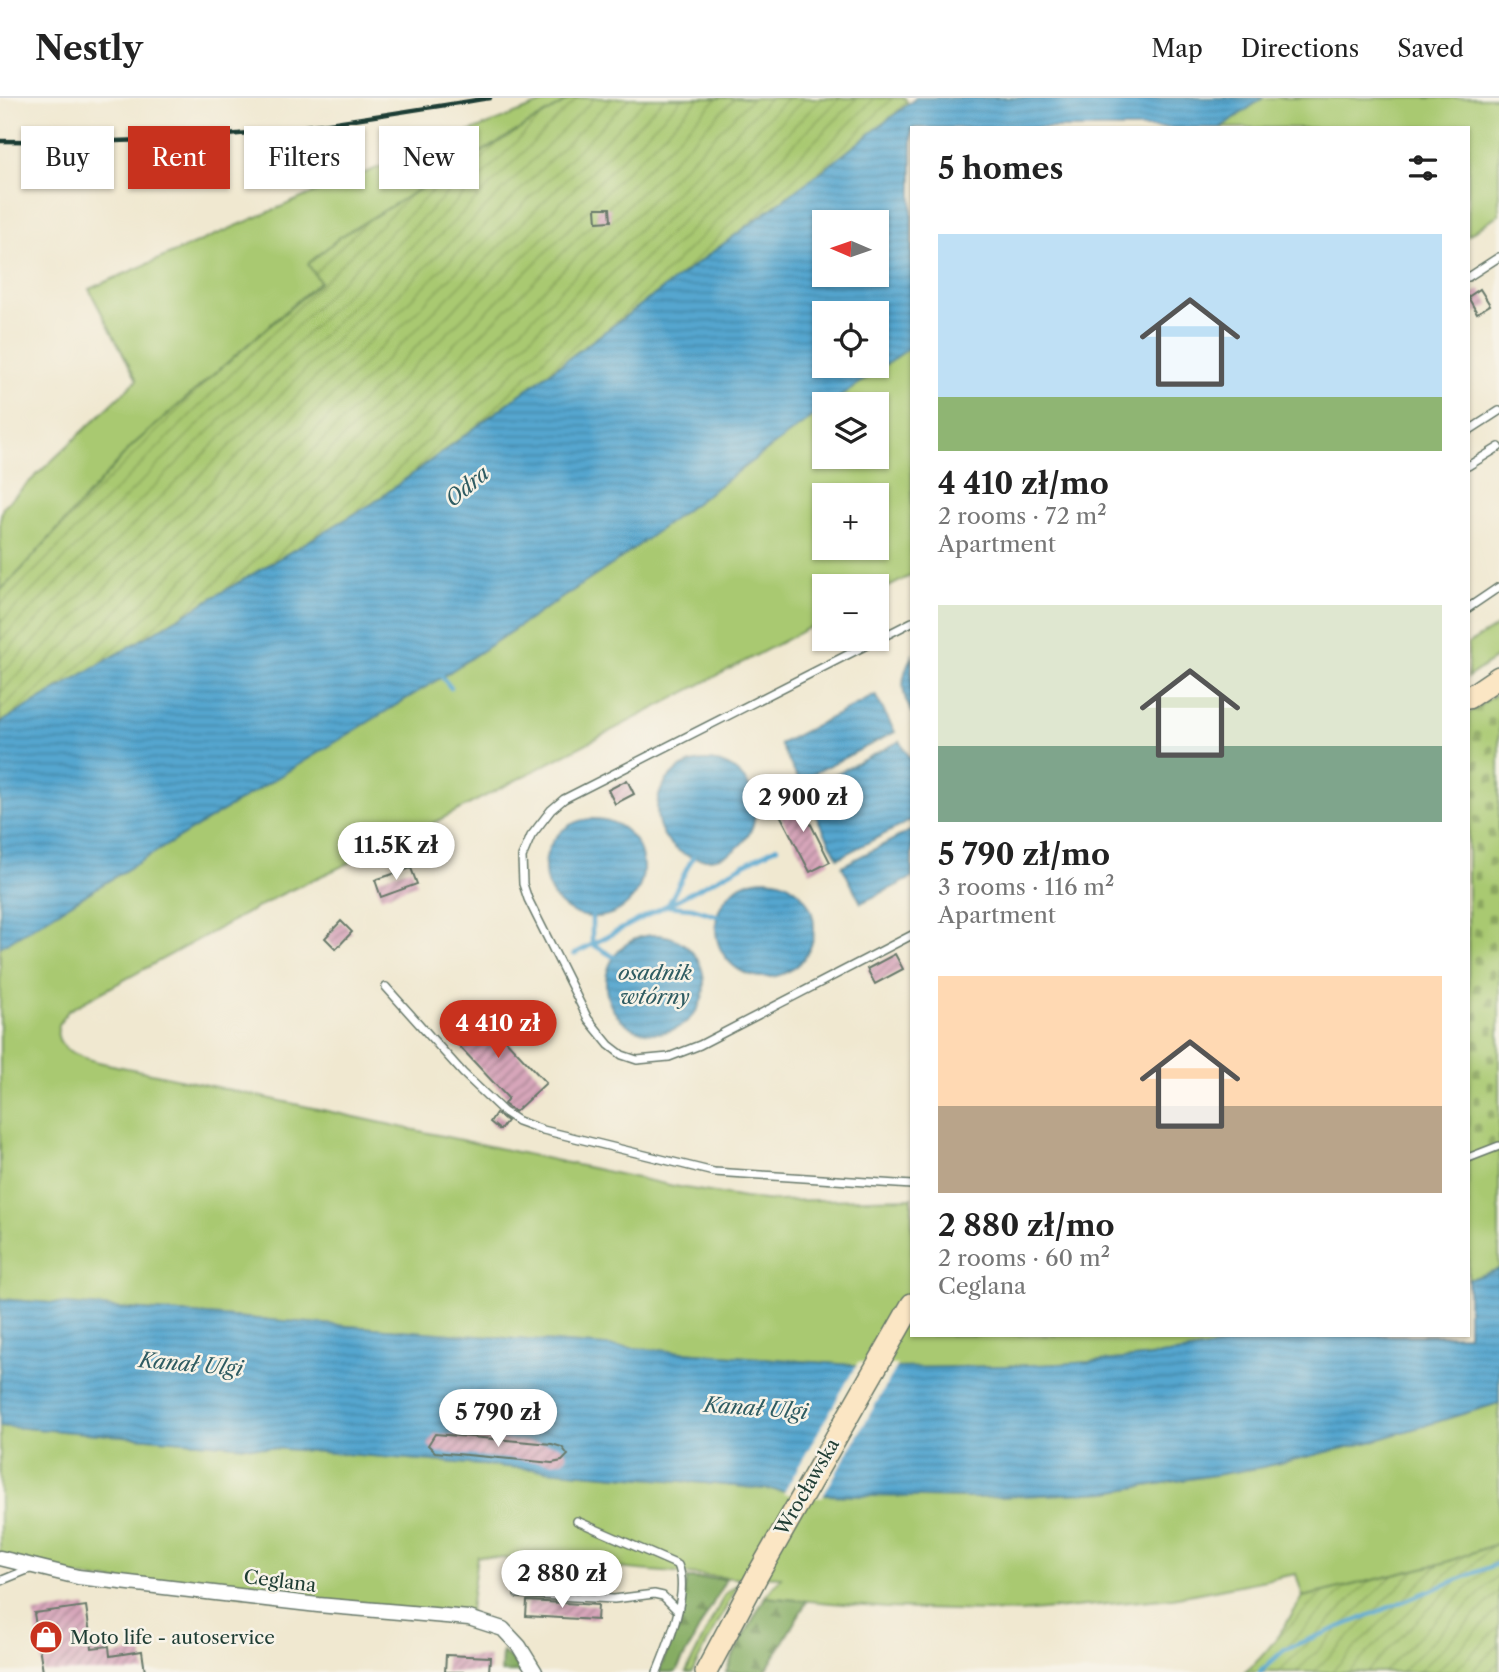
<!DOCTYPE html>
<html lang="en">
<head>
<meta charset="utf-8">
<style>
	body { margin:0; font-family:"Libre Caslon Text",serif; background:#f2f2f2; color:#222; height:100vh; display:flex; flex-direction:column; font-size:26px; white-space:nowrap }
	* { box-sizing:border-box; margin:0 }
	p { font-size:23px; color:#767676 }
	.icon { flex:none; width:38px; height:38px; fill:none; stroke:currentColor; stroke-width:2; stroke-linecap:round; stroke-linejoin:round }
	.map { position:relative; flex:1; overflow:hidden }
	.drawer { position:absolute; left:910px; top:28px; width:560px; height:1211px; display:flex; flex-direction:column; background:#fff; border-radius:0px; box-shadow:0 2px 5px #0004 }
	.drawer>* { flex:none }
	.banner { position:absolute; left:21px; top:28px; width:665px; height:63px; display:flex; gap:14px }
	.needle { width:46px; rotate:272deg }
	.fabs { position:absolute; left:812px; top:112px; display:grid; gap:14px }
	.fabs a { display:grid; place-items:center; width:77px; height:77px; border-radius:0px; background:#fff; box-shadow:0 2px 5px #0004; font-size:35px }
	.price { position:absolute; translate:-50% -60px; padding:0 16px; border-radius:24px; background:#fff; color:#222; font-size:23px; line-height:46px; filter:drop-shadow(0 2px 4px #0008) }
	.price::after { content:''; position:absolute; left:50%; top:42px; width:21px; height:16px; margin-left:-10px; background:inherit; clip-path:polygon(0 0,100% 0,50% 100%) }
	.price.on { background:#c8321e; color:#fff }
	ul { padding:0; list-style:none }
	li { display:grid; align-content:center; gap:14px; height:371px; padding:0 28px }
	li span { display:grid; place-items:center; height:217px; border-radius:0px; color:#555 }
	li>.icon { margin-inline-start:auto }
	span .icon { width:126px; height:126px; fill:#fffc; stroke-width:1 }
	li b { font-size:30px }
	h2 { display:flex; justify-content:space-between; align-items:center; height:84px; padding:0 28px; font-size:30px }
	.chip { padding:0 24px; border-radius:0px; background:#fff; box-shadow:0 2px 5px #0004; font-size:24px; line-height:63px }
	.chip.on { background:#c8321e; color:#fff }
	header { display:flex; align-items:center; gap:42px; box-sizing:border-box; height:98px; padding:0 35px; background:#fff; border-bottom:2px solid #e0e0e0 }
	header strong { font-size:33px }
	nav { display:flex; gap:38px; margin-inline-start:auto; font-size:24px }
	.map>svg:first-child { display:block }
	.grass { fill:#a9c971; stroke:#648352; stroke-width:2; fill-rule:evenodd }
	.forest { fill:url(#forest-firs); stroke:#52754c; stroke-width:2 }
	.cemetery { fill:url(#cemetery-stones); stroke:#648352; stroke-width:2 }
	.garden { fill:url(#garden-furrows); stroke:#648352; stroke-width:2 }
	.water { fill:url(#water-rules); stroke:#3a7282; stroke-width:2; fill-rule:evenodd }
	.pier { fill:#f0e8d0 }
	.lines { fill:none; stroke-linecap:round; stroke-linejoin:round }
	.stream { stroke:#54a6cf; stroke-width:4.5 }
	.building { fill:url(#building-hatch) }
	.lane-casing { stroke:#68796b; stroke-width:10 }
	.street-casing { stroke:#68796b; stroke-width:17 }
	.secondary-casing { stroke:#68796b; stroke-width:24 }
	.lane { stroke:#fff; stroke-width:7 }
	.street { stroke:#fff; stroke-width:14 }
	.secondary { stroke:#fbe6c4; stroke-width:21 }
	.rail { stroke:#1f3d34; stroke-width:4.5 }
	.labels { text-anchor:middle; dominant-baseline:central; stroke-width:5; stroke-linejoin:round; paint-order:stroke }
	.street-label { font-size:19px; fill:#1f3d34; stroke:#f7f3e8 }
	.poi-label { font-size:19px; fill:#1f3d34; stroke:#f7f3e8; text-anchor:start }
	.water-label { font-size:21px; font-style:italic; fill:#2f5c62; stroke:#f7f3e8 }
</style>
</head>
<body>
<header>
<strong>Nestly</strong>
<nav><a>Map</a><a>Directions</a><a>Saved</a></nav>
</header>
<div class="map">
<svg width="1499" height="1574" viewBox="0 0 1499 1574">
	<defs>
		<pattern id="forest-firs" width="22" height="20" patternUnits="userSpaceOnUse" patternTransform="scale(1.75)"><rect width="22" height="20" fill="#86ad63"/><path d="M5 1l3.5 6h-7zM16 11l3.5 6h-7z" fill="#6d8e52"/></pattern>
		<pattern id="cemetery-stones" width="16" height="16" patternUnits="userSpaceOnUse" patternTransform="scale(1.75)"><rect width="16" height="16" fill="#a9c971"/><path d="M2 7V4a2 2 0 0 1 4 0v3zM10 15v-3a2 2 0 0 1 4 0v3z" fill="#89a45e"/></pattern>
		<pattern id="garden-furrows" width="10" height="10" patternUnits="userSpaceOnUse" patternTransform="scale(1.75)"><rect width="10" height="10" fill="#a9c971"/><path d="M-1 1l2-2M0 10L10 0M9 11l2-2" fill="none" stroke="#89a45e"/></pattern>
		<pattern id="water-rules" width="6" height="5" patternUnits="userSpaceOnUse" patternTransform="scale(1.75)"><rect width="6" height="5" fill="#54a6cf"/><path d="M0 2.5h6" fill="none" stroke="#4588a9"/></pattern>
		<pattern id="building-hatch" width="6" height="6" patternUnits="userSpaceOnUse" patternTransform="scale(1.75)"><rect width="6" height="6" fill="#d7a6ba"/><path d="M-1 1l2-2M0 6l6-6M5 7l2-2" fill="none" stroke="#ae8898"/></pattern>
	</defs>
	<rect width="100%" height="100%" fill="#f7f3e8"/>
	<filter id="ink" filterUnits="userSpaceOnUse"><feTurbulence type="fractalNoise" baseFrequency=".0143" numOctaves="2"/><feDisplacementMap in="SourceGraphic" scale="14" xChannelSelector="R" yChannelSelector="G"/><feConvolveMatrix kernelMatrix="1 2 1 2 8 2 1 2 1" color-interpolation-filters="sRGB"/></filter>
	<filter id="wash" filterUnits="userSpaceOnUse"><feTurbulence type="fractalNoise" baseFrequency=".00686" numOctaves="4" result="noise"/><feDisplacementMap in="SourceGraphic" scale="28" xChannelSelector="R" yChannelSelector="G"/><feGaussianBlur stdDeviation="1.57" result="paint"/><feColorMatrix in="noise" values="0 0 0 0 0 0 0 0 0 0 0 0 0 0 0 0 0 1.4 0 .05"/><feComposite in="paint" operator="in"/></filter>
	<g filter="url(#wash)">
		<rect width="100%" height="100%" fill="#f0e8d0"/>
		<!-- grass -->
		<path class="grass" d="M555 0H572L340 139 308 166 320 183 133 347 22 471 0 493V422L3 409 137 282 89 191 304 99Z
			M1263 0H1499V116L1468 137V30H1220Z
			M912 248V477L877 495V488H824V522L416 734 280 797 69 912C27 959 112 966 142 973L674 1088 744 1100 775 1103 912 1100V1237H1274C1148 1267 1018 1269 890 1270L0 1201V849L442 579 613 466 824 310V359H877V306H830ZM824 397H877V450H824Z
			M1499 527V558L1468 579V546Z
			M1499 1051V1171L1468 1182V1061Z
			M1499 1305V1445L1444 1465 1303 1499 1296 1476 1173 1500 1021 1514 887 1510 765 1499 781 1479 757 1478 755 1482 477 1458 469 1520 78 1479 0 1460V1328L705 1385 823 1397 974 1400 1108 1394 1258 1370 1370 1344Z
			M739 1485 692 1574H686L725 1496Z"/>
		<!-- forest -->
		<path class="forest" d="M687 1480 726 1481 676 1574H659L678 1526Z
			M765 1499 807 1503 765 1574H726L733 1558Z
			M502 1554 525 1572 526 1574H501Z"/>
		<!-- cemetery -->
		<path class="cemetery" d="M1499 594V1051L1468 1061V616Z"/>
		<!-- garden -->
		<path class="garden" d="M572 0H905L908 6 826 70 373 405 0 625V493L22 471 133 347 320 184 308 166 340 139Z
			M1499 1445V1574H1245C1270 1554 1286 1526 1303 1499L1444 1465Z"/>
		<!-- water -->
		<path class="water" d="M916 0H1263L1220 30H912V248L830 306H824V310L613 466 442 579 0 849V625L373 405 826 70ZM877 124V177H824V124ZM877 215V268H824V215Z
			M912 558V614C900 596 901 577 912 558Z
			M875 597 895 634 799 683 780 646Z
			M900 643 912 664V722L838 760 803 693Z
			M657 712a49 49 0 1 1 98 0a49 49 0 1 1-98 0Z
			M545 770a49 49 0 1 1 98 0a49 49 0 1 1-98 0Z
			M912 732V780L861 805 842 768Z
			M716 830a49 49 0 1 1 98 0a49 49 0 1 1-98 0Z
			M606 886a49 49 0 1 1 98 0a49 49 0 1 1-98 0Z
			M1499 1171V1305L1370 1344 1258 1370 1107 1394 974 1400 823 1397 705 1385 0 1328V1201L890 1270C1018 1269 1148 1267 1274 1237H1468V1182Z"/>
		<!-- pier -->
		<path class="pier" d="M858 1264 898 1267 822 1400 783 1396Z"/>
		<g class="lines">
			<!-- stream -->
			<path class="stream" d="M442 579 451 590
				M669 805 693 759
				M668 808 692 810 718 818
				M592 819V846L614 859
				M574 856 777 749
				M1260 1574 1285 1551 1499 1465"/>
		</g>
		<g id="blocks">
			<!-- building -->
			<path class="building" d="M596 110H610L611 123 597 124Z
				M1480 191 1490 207 1477 215 1468 199Z
				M627 682 634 696 615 706 608 692Z
				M797 699 830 764 810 774 776 709Z
				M411 770 417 786 381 799 375 782Z
				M341 823 352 834 336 851 325 840Z
				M895 856 903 871 875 886 867 871Z
				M477 911 546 985 515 1014 504 1006 508 1000 449 937Z
				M496 1015 507 1023 500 1032 490 1024Z
				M435 1336 552 1346 562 1349 568 1357 562 1363 552 1365 435 1354 428 1347Z
				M527 1503 598 1507 597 1522 526 1518Z
				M86 1508 92 1550 109 1548 110 1558 142 1553 145 1574H43L34 1515Z
				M446 1557 490 1559 489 1574H445Z"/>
		</g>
	</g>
	<g filter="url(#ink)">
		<use href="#blocks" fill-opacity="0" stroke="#68796b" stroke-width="2"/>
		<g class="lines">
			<defs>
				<path id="lane" d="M1468 179 1499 159
					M1468 333 1499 313
					M1468 368 1499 349
					M1468 510 1499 489
					M912 524 564 701 551 712 531 738 522 759 523 786 528 801 588 921 609 947 622 957 637 962 669 959 700 947 912 837
					M386 889 463 975 504 1014 518 1023 543 1032 714 1074 912 1087
					M1468 1060 1499 1048
					M577 1423 678 1467C690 1495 668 1547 657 1574
					M0 1483 32 1470
					M518 1496 614 1501 654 1496 663 1498 678 1513"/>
				<path id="street" d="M0 1460 78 1479 318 1507 469 1520 503 1531 519 1548 535 1574"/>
				<path id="secondary" d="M1468 600 1499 579
					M706 1574 757 1478 912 1206"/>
			</defs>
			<!-- lane casing -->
			<use href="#lane" class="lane-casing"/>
			<!-- street casing -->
			<use href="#street" class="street-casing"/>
			<!-- secondary casing -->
			<use href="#secondary" class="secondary-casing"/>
			<!-- lane -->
			<use href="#lane" class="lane"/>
			<!-- street -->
			<use href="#street" class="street"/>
			<!-- secondary -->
			<use href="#secondary" class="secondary"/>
			<!-- rail -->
			<path class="rail" d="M0 43C64 44 128 44 193 40 293 33 391 15 490 0"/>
		</g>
	</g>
	<!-- icons -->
	<defs>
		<symbol id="shop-disc" viewBox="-11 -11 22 22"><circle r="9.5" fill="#c8321e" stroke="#f7f3e8"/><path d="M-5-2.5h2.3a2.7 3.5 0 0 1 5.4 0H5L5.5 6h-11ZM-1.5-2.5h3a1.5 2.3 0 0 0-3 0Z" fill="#fff"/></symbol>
	</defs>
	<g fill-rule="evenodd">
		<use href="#shop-disc" x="27" y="1520" width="38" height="38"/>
	</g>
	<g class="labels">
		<!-- street labels -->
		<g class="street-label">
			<text transform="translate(807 1389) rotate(-60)">Wrocławska</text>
			<text transform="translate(280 1483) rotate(7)">Ceglana</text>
		</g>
		<!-- poi labels -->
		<g class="poi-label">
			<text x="70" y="1539">Moto life - autoservice</text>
		</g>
		<!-- water labels -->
		<g class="water-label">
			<text transform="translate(467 388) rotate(-40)">Odra</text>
			<text x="655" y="874">osadnik<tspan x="655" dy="24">wtórny</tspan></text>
			<text transform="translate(191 1266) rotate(5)">Kanał Ulgi</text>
			<text transform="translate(756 1310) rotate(4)">Kanał Ulgi</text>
		</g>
	</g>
</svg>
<div class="fabs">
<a><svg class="needle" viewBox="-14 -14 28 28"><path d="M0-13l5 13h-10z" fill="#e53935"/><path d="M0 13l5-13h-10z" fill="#767676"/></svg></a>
<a><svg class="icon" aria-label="locate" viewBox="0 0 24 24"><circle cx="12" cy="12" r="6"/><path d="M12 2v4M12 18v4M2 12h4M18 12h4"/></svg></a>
<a><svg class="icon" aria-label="layers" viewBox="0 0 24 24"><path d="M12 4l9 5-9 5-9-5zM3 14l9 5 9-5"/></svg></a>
<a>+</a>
<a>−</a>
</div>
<b class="price" style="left:803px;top:736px">2 900 zł</b>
<b class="price" style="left:396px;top:784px">11.5K zł</b>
<b class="price on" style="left:498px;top:962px">4 410 zł</b>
<b class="price" style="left:498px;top:1351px">5 790 zł</b>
<b class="price" style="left:562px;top:1512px">2 880 zł</b>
<div class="banner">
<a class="chip">Buy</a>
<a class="chip on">Rent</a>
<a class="chip">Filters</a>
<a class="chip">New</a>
</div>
<section class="drawer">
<h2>5 homes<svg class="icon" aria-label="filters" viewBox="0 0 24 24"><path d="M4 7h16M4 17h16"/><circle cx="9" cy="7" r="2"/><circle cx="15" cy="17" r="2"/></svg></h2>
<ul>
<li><span style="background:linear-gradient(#bfe0f5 75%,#8fb573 0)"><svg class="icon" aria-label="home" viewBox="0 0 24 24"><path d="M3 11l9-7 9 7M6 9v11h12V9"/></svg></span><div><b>4 410 zł/mo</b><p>2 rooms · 72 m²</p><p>Apartment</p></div></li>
<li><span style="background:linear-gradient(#dfe7d0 65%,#7fa58c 0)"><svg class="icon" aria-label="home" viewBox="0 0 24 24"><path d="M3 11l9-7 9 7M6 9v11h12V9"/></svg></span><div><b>5 790 zł/mo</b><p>3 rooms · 116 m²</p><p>Apartment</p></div></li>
<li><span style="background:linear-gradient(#ffd9b3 60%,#b9a48a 0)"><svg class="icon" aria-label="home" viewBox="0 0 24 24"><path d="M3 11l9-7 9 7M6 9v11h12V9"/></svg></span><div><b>2 880 zł/mo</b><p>2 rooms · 60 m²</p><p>Ceglana</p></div></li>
</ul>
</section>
</div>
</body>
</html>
